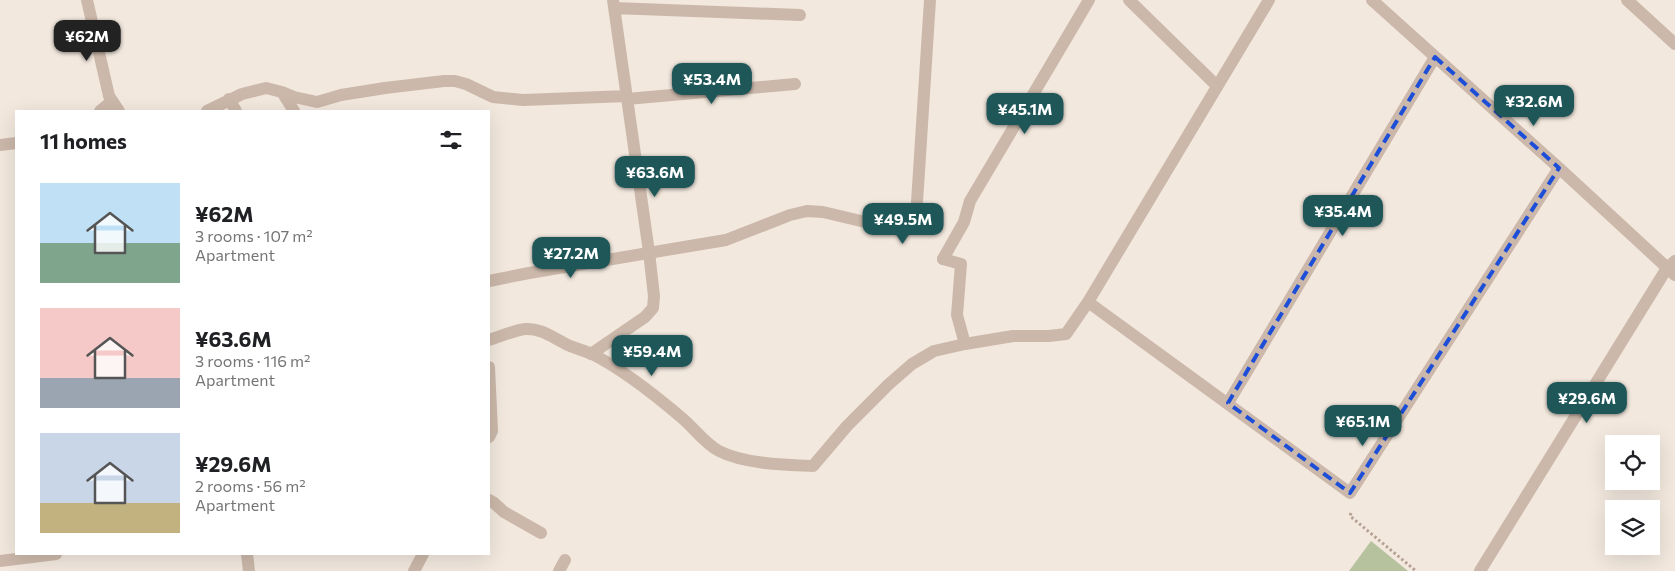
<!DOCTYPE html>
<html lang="en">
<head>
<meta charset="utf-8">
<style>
	body { margin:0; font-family:Commissioner,sans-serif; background:#f6f6f6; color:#202124; height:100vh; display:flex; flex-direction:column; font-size:19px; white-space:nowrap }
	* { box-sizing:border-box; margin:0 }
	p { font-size:16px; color:#757577 }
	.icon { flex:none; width:28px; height:28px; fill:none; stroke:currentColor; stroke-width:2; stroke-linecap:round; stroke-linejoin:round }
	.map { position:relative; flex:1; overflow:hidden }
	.sheet { position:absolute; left:15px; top:110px; width:475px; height:445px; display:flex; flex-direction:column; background:#fff; border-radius:0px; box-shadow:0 5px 20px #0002 }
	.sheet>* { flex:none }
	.tools { position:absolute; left:1605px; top:435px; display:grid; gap:10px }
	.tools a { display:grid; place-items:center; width:55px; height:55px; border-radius:0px; background:#fff; box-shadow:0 5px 20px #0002; font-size:25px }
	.price { position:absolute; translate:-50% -42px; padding:0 11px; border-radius:10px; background:#1f5759; color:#fff; font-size:16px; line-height:32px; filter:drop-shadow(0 1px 2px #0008) }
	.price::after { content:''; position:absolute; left:50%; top:30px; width:15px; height:11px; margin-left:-8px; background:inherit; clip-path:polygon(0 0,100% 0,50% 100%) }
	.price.on { background:#222; color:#fff }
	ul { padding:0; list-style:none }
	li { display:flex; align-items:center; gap:15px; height:125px; padding:0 25px }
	li span { display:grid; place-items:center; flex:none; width:140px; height:100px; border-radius:0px; color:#555 }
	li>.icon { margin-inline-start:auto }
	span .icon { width:60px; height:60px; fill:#fffc; stroke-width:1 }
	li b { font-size:21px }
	h2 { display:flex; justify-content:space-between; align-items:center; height:60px; padding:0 25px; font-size:21px }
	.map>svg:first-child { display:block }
	.park { fill:#b6c19e }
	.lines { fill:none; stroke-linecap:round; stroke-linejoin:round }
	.path { stroke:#b6a294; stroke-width:3; stroke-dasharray:2.5 2.5; stroke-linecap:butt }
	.lane { stroke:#cbb8aa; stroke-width:12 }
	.street { stroke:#cbb8aa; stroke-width:12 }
	.marked { fill:none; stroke:#1d4ed8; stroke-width:4; stroke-dasharray:10 6; stroke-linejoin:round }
</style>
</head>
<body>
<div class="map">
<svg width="1675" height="571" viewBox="0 0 1675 571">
	<rect width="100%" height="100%" fill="#f2e8de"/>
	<!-- park -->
	<path class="park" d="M1371 541 1408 571H1349Z"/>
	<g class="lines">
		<!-- path -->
		<path class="path" d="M1351 513 1350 516 1416 571"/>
		<!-- lane -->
		<path class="lane" d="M282 92 294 97 317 102 341 95 385 88
			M229 99 236 111
			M207 111 242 94 266 88 282 92 294 111
			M943 259 961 264 957 315 965 344
			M489 500 494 503 504 512 541 533"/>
		<!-- street -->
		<path class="street" d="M87 0 109 96 119 111
			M1129 0 1217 86
			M1372 0 1559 168 1675 275
			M1627 0 1675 44
			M614 8 800 15
			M385 88 444 81H455L466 84 493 97 523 100 627 96
			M627 99 795 84
			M100 111 112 101
			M0 145 16 143
			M943 259 964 222 970 201 1089 0
			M489 281 529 273 726 240 790 215 807 211 823 212 903 231 913 228 916 218 930 0
			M1088 302 1350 493 1559 168
			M489 340C499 337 515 330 525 329 540 328 552 337 564 343 573 348 583 350 592 354 624 370 655 395 682 418 695 429 705 444 719 451 744 464 786 465 813 466L847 426 889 384 912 364 934 351 965 344 1013 336H1049L1066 334 1088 302 1269 0
			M591 354 645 317 653 308 654 296 649 252 613 0
			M489 367 492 431 489 437
			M1228 403 1435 57
			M247 554 249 571
			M0 561 56 554
			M414 571 423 554
			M559 571 565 560
			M1480 571 1667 268 1675 261"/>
	</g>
	<!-- marked area -->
	<path class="marked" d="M1435 57 1559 168 1350 493 1228 403Z"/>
</svg>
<div class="tools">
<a><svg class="icon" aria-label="locate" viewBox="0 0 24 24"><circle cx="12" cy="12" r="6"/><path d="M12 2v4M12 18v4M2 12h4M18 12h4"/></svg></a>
<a><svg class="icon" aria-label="layers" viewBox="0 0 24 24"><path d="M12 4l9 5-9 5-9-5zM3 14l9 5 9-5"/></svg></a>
</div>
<b class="price on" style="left:87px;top:62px">¥62M</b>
<b class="price" style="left:712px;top:105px">¥53.4M</b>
<b class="price" style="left:1534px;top:127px">¥32.6M</b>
<b class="price" style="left:1025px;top:135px">¥45.1M</b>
<b class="price" style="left:655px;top:198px">¥63.6M</b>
<b class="price" style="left:1343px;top:237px">¥35.4M</b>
<b class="price" style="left:903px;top:245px">¥49.5M</b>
<b class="price" style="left:571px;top:279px">¥27.2M</b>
<b class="price" style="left:652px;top:377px">¥59.4M</b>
<b class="price" style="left:1587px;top:424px">¥29.6M</b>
<b class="price" style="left:1363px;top:447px">¥65.1M</b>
<section class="sheet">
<h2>11 homes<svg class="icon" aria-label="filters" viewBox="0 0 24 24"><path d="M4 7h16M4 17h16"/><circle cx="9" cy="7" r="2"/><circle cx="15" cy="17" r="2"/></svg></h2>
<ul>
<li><span style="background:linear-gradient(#bfe0f5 60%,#7fa58c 0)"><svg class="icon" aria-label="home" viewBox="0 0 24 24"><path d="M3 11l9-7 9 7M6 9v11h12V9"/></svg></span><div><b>¥62M</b><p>3 rooms · 107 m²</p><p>Apartment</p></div></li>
<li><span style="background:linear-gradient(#f6c9c9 70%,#9aa5b1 0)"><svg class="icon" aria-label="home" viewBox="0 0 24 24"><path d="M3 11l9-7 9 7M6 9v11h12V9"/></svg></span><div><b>¥63.6M</b><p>3 rooms · 116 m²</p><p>Apartment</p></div></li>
<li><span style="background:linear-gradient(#c9d6e8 70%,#c2b280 0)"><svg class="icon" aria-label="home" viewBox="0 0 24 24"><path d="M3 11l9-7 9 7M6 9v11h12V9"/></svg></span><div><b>¥29.6M</b><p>2 rooms · 56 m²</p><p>Apartment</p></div></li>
</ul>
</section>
</div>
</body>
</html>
